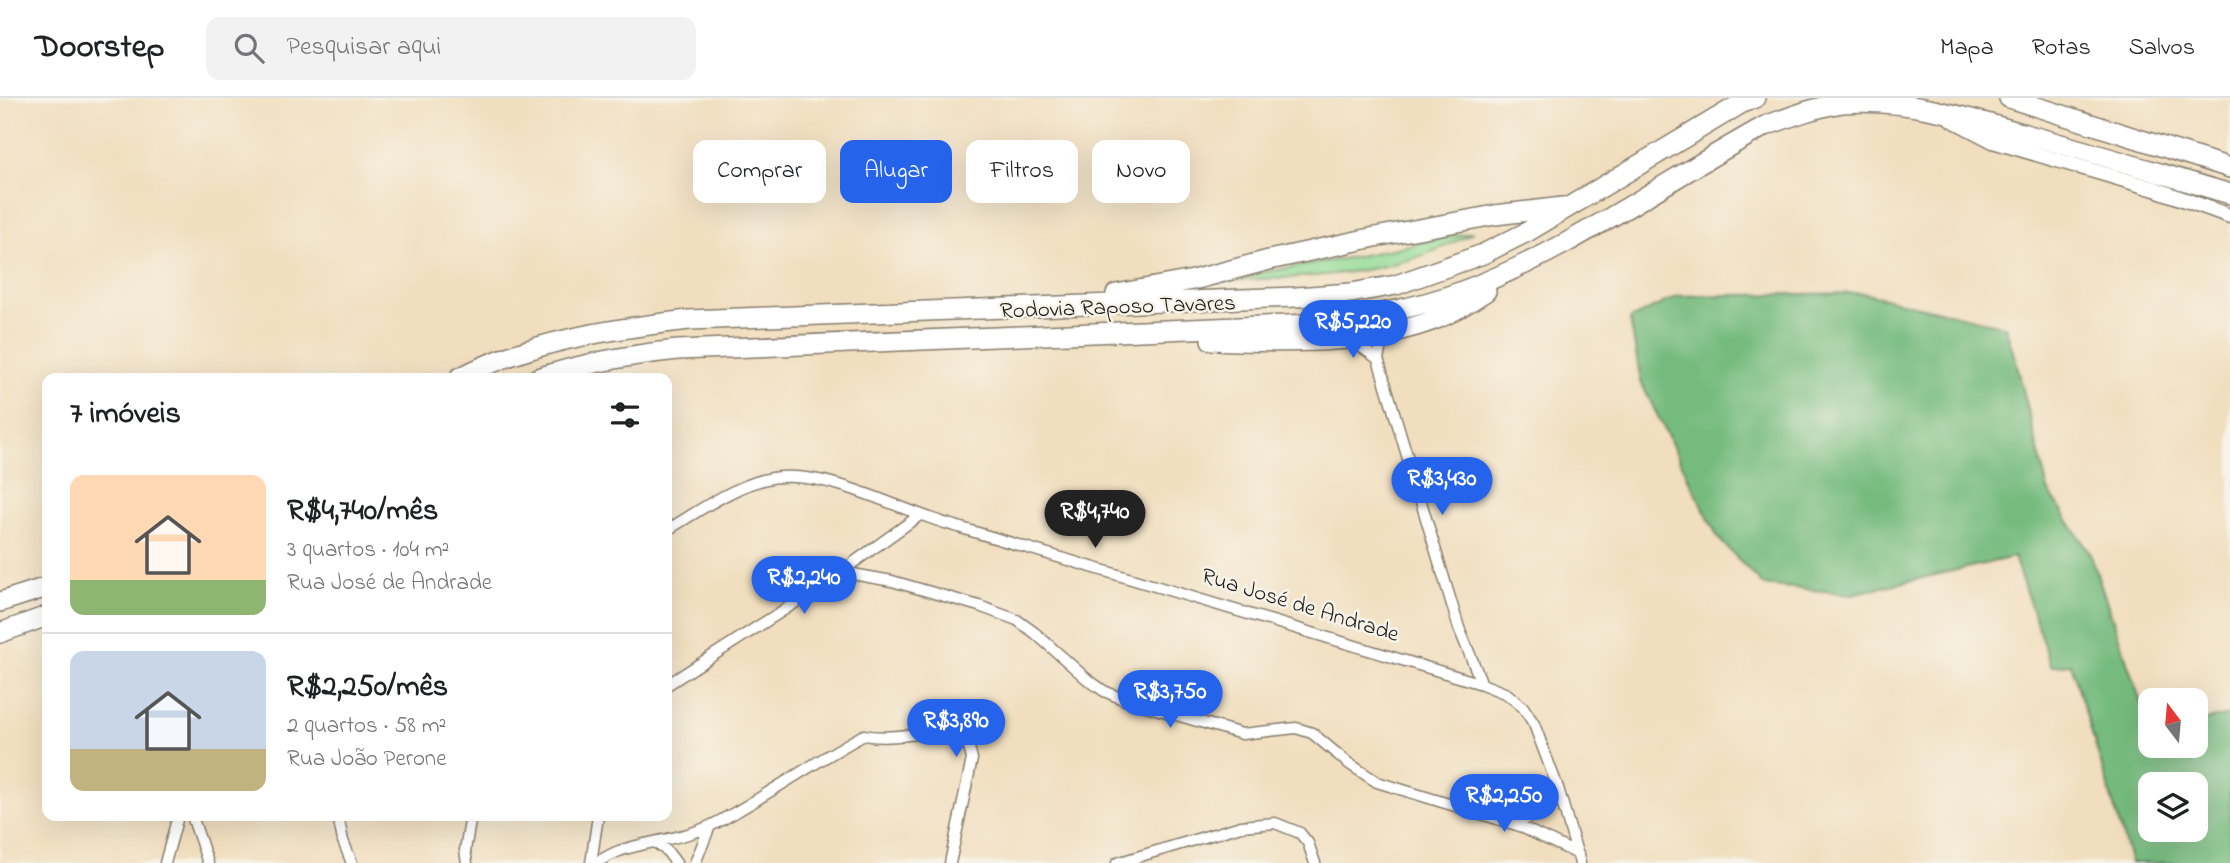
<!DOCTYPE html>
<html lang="pt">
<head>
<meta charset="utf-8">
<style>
	body { margin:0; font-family:"Indie Flower",sans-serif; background:#f2f2f2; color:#202124; height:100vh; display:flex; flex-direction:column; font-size:26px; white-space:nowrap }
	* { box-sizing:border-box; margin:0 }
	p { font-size:23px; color:#757577 }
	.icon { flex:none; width:38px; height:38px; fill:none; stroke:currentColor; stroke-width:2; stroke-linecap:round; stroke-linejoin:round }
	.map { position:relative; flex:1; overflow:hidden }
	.side { position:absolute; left:42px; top:275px; width:630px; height:448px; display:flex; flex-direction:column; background:#fff; border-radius:14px; box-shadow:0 7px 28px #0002 }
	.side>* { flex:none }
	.hud { position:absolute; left:693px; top:42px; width:665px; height:63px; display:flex; gap:14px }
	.needle { width:46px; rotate:344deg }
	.buttons { position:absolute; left:2138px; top:590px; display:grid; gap:14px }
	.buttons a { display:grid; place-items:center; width:70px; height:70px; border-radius:14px; background:#fff; box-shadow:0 7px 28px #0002; font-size:35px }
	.price { position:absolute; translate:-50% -60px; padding:0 16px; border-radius:24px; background:#2563eb; color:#fff; font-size:23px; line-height:46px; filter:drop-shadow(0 2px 4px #0008) }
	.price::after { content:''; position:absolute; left:50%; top:42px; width:21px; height:16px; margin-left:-10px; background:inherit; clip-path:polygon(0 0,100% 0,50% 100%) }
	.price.current { background:#222; color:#fff }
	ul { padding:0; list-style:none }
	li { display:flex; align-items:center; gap:21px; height:175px; padding:0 28px }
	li+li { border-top:2px solid #e0e0e0 }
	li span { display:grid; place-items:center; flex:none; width:196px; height:140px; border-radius:14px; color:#555 }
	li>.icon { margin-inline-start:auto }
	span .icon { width:84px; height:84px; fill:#fffc; stroke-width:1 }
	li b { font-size:30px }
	h2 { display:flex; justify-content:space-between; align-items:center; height:84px; padding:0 28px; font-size:30px }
	.pill { padding:0 24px; border-radius:14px; background:#fff; box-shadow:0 7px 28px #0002; font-size:24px; line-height:63px }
	.pill.current { background:#2563eb; color:#fff }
	header { display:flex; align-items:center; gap:42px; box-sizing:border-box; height:98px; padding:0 35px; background:#fff; border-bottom:2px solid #e0e0e0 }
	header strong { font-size:33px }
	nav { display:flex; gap:38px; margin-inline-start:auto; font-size:24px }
	.search { width:490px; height:63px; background:#f2f2f2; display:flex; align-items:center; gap:18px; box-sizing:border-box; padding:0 24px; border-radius:14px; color:#757577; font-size:26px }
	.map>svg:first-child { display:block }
	.green { fill:#93db95; stroke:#587c58; stroke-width:2 }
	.forest { fill:#76bb7e; stroke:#496c4d; stroke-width:2; fill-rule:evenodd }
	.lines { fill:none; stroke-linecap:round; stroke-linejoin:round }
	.minor-casing { stroke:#867d6d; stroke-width:13 }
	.tertiary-casing { stroke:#867d6d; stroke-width:17 }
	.motorway-casing { stroke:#867d6d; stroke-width:22 }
	.minor { stroke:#fff; stroke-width:10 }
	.tertiary { stroke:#fff; stroke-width:14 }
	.motorway { stroke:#fff; stroke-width:19 }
	.labels { text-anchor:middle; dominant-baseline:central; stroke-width:5; stroke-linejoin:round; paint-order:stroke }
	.street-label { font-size:23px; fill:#1c1c1c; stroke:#f7f3e8 }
</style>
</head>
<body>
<header>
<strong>Doorstep</strong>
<div class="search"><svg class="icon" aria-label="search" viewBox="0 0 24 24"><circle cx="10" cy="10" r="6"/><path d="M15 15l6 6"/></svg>Pesquisar aqui</div>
<nav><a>Mapa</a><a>Rotas</a><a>Salvos</a></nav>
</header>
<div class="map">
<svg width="2230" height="765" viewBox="0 0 2230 765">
	<rect width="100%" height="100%" fill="#f7f3e8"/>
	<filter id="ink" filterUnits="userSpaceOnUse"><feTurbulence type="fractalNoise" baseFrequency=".0143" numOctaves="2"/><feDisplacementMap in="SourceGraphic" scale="14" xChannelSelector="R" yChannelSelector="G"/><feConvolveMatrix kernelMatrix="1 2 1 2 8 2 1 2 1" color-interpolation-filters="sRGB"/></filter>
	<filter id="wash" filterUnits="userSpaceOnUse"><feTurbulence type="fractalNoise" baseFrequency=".00686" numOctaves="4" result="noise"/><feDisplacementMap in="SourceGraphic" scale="28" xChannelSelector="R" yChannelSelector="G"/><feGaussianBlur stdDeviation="1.57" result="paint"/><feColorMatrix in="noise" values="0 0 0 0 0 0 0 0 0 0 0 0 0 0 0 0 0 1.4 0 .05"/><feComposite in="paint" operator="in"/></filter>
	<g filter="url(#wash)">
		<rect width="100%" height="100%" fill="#f1debe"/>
		<!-- green -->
		<path class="green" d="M1473 134C1394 182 1296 178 1207 184L1354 159Z"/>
		<!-- forest -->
		<path class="forest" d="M1862 195 2005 228 2016 263 2048 392 2090 455 2151 634V648H2196V624L2230 617V765H2131L2071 566 2051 568 2014 459 1852 496 1763 487 1718 440 1641 284 1630 221 1678 198ZM2151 686H2196V732H2151Z"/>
	</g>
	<g filter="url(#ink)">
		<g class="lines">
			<defs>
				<path id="minor" d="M1384 235 1378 261 1459 530 1482 586
					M1350 244 1360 248 1378 261
					M667 432C699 413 743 381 781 379 836 376 895 410 948 426 1126 478 1304 531 1482 586L1507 596 1523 609 1534 626 1558 690 1580 765
					M841 474 892 483 979 508 1017 522 1035 535 1087 581 1104 593 1125 602 1242 636 1296 630 1312 635 1348 665 1377 684 1517 727
					M667 587 818 490 920 417
					M1558 690C1546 707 1534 717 1517 727L1578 756
					M192 718 208 765
					M338 718 343 743 352 765
					M656 745 667 753 676 765
					M165 765 178 718
					M467 765 465 752 471 718
					M591 765 598 718
					M595 765C603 761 611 756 619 753 649 743 683 741 712 727 764 700 812 665 864 637 896 644 937 626 967 642L972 661 950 765
					M695 765 710 728
					M1117 765 1241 728 1275 725 1300 735 1308 745 1315 765"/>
				<path id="tertiary" d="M1951 21 1993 43 2155 91 2230 118"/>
				<path id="motorway" d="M2009 0 2230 70
					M1116 196 1193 182 1269 162 1375 139 1495 117 1563 109
					M1211 242C1284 245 1370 248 1439 220 1455 213 1471 203 1486 193
					M459 280C530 243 610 231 689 222L1296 199 1351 195 1396 187 1483 156 1527 134 1742 5 1755 0
					M538 280C584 265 629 257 678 252L1312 226C1361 219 1411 212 1457 195 1567 155 1663 84 1765 28 1790 19 1815 9 1842 5 1905 0 1965 19 2025 36 2094 55 2162 76 2230 96
					M0 504 47 489
					M0 535 47 518"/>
			</defs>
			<!-- minor casing -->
			<use href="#minor" class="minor-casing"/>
			<!-- tertiary casing -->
			<use href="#tertiary" class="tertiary-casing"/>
			<!-- motorway casing -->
			<use href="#motorway" class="motorway-casing"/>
			<!-- minor -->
			<use href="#minor" class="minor"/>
			<!-- tertiary -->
			<use href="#tertiary" class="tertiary"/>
			<!-- motorway -->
			<use href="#motorway" class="motorway"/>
		</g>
	</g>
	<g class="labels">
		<!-- street labels -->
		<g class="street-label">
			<text transform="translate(1118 210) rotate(-2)">Rodovia Raposo Tavares</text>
			<text transform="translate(1300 508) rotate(17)">Rua José de Andrade</text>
		</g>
	</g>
</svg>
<div class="buttons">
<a><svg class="needle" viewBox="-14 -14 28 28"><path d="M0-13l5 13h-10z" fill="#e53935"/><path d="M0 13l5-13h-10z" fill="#757577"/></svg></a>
<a><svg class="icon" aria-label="layers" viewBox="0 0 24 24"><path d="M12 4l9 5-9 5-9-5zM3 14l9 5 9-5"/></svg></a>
</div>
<b class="price" style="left:1353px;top:262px">R$5,220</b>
<b class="price" style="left:1442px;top:419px">R$3,430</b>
<b class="price current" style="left:1095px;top:452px">R$4,740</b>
<b class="price" style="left:804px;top:518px">R$2,240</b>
<b class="price" style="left:1170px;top:632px">R$3,750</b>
<b class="price" style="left:956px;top:661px">R$3,890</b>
<b class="price" style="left:1504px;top:736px">R$2,250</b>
<div class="hud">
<a class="pill">Comprar</a>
<a class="pill current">Alugar</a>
<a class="pill">Filtros</a>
<a class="pill">Novo</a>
</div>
<section class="side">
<h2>7 imóveis<svg class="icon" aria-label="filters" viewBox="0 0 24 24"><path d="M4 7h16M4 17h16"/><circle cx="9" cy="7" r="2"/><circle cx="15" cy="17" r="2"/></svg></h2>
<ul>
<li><span style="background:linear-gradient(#ffd9b3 75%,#8fb573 0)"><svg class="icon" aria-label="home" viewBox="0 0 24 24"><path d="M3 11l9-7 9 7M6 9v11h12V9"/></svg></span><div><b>R$4,740/mês</b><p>3 quartos · 104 m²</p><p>Rua José de Andrade</p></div></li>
<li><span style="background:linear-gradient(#c9d6e8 70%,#c2b280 0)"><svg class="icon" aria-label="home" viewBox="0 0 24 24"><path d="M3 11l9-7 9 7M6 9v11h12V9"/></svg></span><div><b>R$2,250/mês</b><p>2 quartos · 58 m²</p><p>Rua João Perone</p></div></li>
</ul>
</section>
</div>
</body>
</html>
